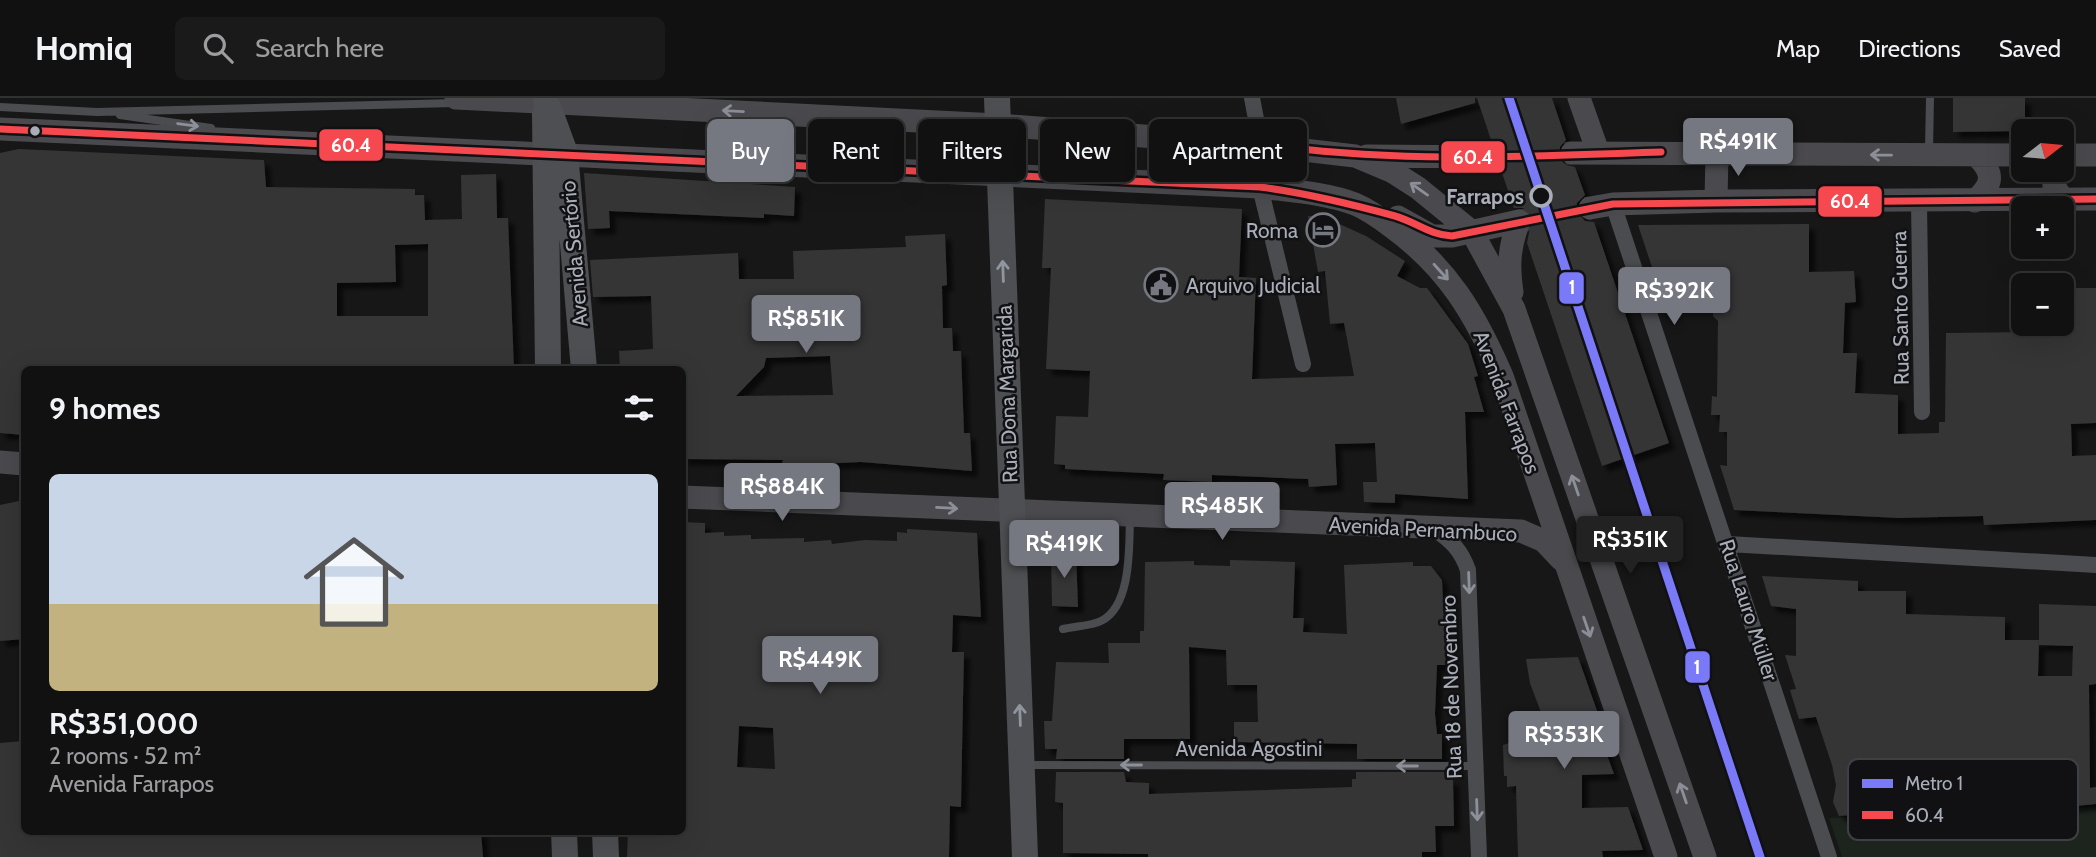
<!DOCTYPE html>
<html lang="en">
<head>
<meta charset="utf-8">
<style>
	body { margin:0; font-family:Cabin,sans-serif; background:#1a1a1a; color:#f1f3f6; height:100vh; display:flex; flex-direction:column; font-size:26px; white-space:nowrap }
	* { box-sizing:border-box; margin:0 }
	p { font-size:23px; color:#9c9d9f }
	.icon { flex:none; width:38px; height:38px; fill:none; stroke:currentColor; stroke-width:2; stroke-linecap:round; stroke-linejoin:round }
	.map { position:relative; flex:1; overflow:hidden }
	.drawer { position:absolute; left:21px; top:268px; width:665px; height:469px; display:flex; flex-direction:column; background:#111; border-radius:10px; box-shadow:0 7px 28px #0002,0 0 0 2px #303131 }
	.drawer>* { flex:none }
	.banner { position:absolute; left:707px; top:21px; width:665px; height:63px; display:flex; gap:14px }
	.needle { width:46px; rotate:74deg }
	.tools { position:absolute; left:2011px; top:21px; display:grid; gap:14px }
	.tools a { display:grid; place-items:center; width:63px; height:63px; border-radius:10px; background:#111; box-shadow:0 7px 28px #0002,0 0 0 2px #303131; font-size:35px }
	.price { position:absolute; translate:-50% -60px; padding:0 16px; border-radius:7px; background:#757880; color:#fff; font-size:23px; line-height:46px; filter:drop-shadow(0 2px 4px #0008) }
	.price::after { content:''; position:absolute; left:50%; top:42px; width:21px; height:16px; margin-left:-10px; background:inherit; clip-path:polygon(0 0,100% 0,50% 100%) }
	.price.on { background:#222; color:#fff }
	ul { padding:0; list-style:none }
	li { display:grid; align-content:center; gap:14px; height:371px; padding:0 28px }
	li span { display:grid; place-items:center; height:217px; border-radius:10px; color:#555 }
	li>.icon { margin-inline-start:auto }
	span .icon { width:126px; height:126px; fill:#fffc; stroke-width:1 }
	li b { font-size:30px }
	h2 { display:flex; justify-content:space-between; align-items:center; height:84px; padding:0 28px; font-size:30px }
	.tag { padding:0 24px; border-radius:10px; background:#111; box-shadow:0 7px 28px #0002,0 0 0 2px #303131; font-size:24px; line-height:63px }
	.tag.on { background:#757880; color:#fff }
	header { display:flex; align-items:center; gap:42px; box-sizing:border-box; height:98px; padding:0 35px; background:#111; border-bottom:2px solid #303131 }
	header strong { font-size:33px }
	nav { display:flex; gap:38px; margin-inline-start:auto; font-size:24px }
	.search { width:490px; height:63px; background:#1a1a1a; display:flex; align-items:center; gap:18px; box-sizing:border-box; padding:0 24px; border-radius:10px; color:#9c9d9f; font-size:26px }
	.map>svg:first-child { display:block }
	.green { fill:#1d241e }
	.building { fill:#353536; fill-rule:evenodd; filter:url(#shadow) }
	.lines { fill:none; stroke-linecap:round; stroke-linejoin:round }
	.secondary-tunnel { stroke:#343537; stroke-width:23; stroke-dasharray:23 11; stroke-linecap:butt }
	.lane { stroke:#4b4c50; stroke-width:8 }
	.street { stroke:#4b4c50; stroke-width:16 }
	.secondary { stroke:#4a4a4e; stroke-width:23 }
	.primary { stroke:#4d4f52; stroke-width:26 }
	.bus-1-casing { stroke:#111113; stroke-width:12 }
	.bus-1 { stroke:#f5494f; stroke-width:7 }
	.metro-1-casing { stroke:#111113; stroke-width:14 }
	.metro-1 { stroke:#7a7af9; stroke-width:9 }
	.oneway { stroke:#8c8f98 }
	.oneway2 { stroke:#8c9099 }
	.oneway3 { stroke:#91969e }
	.bus-dot { fill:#a8adb8; stroke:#111113; stroke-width:2.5 }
	.stop-dot { fill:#111113; stroke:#a8adb8; stroke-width:3.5 }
	.labels { text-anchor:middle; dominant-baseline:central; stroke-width:5; stroke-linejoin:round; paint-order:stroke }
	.stop-label { font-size:21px; font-weight:bold; fill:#a8adb8; stroke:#111113; text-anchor:end }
	.poi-label { font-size:21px; fill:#a8adb8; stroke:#111113; text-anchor:end }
	.street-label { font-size:21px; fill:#a8adb8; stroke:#111113 }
	.key { fill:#111113; stroke:#3e4045; stroke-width:2 }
	.key-label { font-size:19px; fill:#a8adb8 }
	.line-badge { stroke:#111113; stroke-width:2.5 }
	.badge-label { font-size:19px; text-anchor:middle; font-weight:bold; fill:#fff }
</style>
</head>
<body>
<header>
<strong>Homiq</strong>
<div class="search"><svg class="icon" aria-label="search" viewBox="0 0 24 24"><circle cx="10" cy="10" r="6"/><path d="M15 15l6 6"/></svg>Search here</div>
<nav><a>Map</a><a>Directions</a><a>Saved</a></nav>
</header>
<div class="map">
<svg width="2096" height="759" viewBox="0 0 2096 759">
	<defs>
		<filter id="shadow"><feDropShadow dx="6" dy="6" stdDeviation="2" flood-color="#0009"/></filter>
	</defs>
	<rect width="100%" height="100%" fill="#171717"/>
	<!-- green -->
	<path class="green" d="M2096 709V759H1842L1829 720Z"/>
	<!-- building -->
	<path class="building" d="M1396 0H1475V5L1401 26Z
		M1477 0H1552L1566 42 1560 49V61L1566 67 1575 69 1585 97 1577 105 1576 113 1585 123 1594 124 1669 345 1602 368 1527 145 1532 119 1524 110H1514L1501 72 1509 65V53L1503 47 1492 45Z
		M1953 0H2025V33L1953 34Z
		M19 51 264 62 266 89 415 91V97H424L425 122 462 121 461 77 496 76 497 120H508L514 271H24V337L0 335V55ZM428 146V218H337V185L396 184 395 147Z
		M584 75 795 89 794 118 764 116V120L609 113 610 130 588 131Z
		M1045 101 1242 111 1239 179 1256 180 1252 281 1354 278 1344 225 1330 226 1325 173 1318 174 1308 118 1324 119 1366 138 1405 163 1397 178 1420 190H1427L1468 246 1478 278 1474 279 1484 314H1465L1468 401 1395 396V405L1364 404 1363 384H1377L1375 345 1335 346 1337 387 1309 389 1308 381 1212 377V384L1163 382 1164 376 1065 371V367L1054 366 1056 318 1088 319 1090 273 1046 271 1051 170H1042Z
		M1809 126V174L1854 173 1856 204 1845 205 1843 255H1857L1855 295 1898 297V336L1939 335V324H1945L1946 235 2045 234 2044 226H2062V190H2096V325L2071 326 2072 358 2096 357V422L1984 427 1983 418 1899 420 1734 412 1720 367 1727 368V334H1719L1720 317H1711L1712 298 1717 299 1718 223 1713 218V211L1718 206 1717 175H1654L1638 127Z
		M945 136 947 187 942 188 943 230H952L953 253H961L964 335H970L972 373 861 364 818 366H782L783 362 682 361V271H620L619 253 653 251 651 198 593 199 590 162 738 155 739 181H794L793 153 906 149 905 138ZM830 258 833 297 736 298 764 269 766 260Z
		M24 402V541L0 543V407Z
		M682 424 705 425V435L724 434V438L751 437V441L804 440V444L831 442 832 446 865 442 897 443V434L907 435V431L977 435 981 519 953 517 952 554H964L963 602 961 709 950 708 949 759H627L628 733H682ZM739 628 773 630 775 671 737 669Z
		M1076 454 1078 509 1052 508 1051 455Z
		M1230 462 1295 464 1293 520H1304L1303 534 1347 536 1344 467 1413 464V468H1431L1442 482 1446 567H1437L1435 616 1437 636H1442V661H1357V646L1234 644V624H1258L1257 587H1227L1226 552 1189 549 1190 641H1124V661H1056L1057 651H1045L1044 623H1052L1056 564 1109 565 1108 545H1140V533H1144L1145 464 1194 463V467L1230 468Z
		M1762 478 1858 483V493H1906V516L2005 519V542H2039L2038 578H2072L2073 548 2039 547V506L2096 508V586L2089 587 2090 690 2096 689V706L1954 720 1955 696 1945 697V687L1896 688 1893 713 1839 718 1833 704 1836 687 1832 667 1816 619 1799 621 1790 592 1796 591 1785 557 1796 558V511L1771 508Z
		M1578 559 1607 641 1602 643 1614 676 1582 677V710L1628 709 1643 752 1602 753 1603 759H1518L1516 688 1507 689V678H1504L1503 647 1548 633 1530 585 1526 561Z
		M24 643V733H481L483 759H0V645Z
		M1056 674H1124L1126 684 1149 685V696L1352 689V681H1356V674H1444L1446 681H1453L1454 728H1435L1436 754H1422V759H1148V756L1063 755V705L1055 704Z"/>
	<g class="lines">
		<!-- secondary-tunnel -->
		<path class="secondary-tunnel" d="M1497 59 1572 55
			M1519 123 1590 110"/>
		<!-- lane -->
		<path class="lane" d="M0 9 97 14 455 5
			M120 17 211 30
			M1929 53 1930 0
			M1063 531C1075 528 1091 528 1101 523 1132 508 1129 447 1130 418
			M1027 667 1475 668"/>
		<!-- street -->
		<path class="street" d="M1252 0 1261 47
			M1260 89 1303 266
			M1919 104 1922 314
			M1613 106 1829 759
			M1434 431C1451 442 1461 452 1468 472L1479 759
			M1728 446 2096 467"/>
		<!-- secondary -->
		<path class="secondary" d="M456 0 998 27 1261 47 1355 58 1393 74 1418 90 1472 134 1514 211 1705 759
			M1579 0 1598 54
			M0 31 1260 89C1292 93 1326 95 1355 106 1369 112 1380 120 1392 129 1448 170 1475 216 1502 278L1666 759
			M1572 55 2023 57
			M2062 57H2096
			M1367 58 1497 59
			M2053 72 2054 88 2063 102
			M1716 103 1717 55
			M1975 103C1993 86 1995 76 1977 58
			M1590 110 1613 106 1716 103 2096 101
			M1398 119 1432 138H1452L1519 123
			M1512 194C1508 167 1509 149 1519 123
			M0 364 24 366
			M682 399 1521 433 1544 443 1561 461"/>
		<!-- primary -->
		<path class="primary" d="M997 0 1025 759
			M546 3 565 55 584 271
			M545 16 548 271
			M564 733 565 759
			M605 733 606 759"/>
		<defs>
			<path id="bus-1" d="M0 31 1260 89C1306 95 1351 106 1395 118 1416 124 1430 137 1452 138L1613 106 2096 101
				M1285 49C1410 65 1536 58 1661 54"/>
		</defs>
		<!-- bus-1 casing -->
		<use href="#bus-1" class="bus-1-casing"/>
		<!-- bus-1 -->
		<use href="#bus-1" class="bus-1"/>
		<defs>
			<path id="metro-1" d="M1509 0 1760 759"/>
		</defs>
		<!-- metro-1 casing -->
		<use href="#metro-1" class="metro-1-casing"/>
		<!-- metro-1 -->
		<use href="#metro-1" class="metro-1"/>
	</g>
	<!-- one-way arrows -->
	<defs><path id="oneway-shaft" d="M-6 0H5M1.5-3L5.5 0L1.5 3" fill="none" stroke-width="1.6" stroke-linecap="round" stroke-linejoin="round" transform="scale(1.75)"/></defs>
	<g class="oneway">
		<use href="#oneway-shaft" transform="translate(733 13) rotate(-177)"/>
		<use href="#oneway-shaft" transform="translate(1881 57) rotate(-179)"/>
		<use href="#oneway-shaft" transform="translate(1419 91) rotate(-145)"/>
		<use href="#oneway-shaft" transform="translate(1441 174) rotate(48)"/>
		<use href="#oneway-shaft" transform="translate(1575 387) rotate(-109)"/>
		<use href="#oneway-shaft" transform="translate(947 410) rotate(3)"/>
		<use href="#oneway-shaft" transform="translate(1587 529) rotate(71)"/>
		<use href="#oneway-shaft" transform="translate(1683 695) rotate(-109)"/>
	</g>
	<g class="oneway2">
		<use href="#oneway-shaft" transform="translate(188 27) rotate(8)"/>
		<use href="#oneway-shaft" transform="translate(1469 485) rotate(88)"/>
		<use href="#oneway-shaft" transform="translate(1131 667) rotate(-180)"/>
		<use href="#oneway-shaft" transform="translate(1407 668) rotate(-180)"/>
		<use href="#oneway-shaft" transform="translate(1477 712) rotate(88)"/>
	</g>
	<g class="oneway3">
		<use href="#oneway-shaft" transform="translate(1003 173) rotate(-92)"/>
		<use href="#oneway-shaft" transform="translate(1020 617) rotate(-92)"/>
	</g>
	<!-- icons -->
	<defs>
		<symbol id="hotel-ring" viewBox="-11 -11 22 22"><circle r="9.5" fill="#111113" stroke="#757880" stroke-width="1.5"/><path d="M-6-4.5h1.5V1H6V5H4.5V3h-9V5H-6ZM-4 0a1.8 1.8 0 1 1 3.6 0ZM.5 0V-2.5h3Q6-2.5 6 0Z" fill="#757880"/></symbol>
		<symbol id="civic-ring" viewBox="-11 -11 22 22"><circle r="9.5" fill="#111113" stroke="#757880" stroke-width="1.5"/><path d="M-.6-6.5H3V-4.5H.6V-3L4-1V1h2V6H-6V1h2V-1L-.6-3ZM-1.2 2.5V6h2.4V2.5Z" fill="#757880"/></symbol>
	</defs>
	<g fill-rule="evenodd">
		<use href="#hotel-ring" x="1304" y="113" width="38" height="38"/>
		<use href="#civic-ring" x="1142" y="168" width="38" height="38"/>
	</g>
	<!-- markers -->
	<circle class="bus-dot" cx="35" cy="33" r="6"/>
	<circle class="stop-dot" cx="1541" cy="98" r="10"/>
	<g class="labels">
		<!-- stop labels -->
		<g class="stop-label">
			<text x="1524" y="98">Farrapos</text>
		</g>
		<!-- poi labels -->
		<g class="poi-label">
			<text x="1298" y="132">Roma</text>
			<text x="1186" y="187" text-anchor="start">Arquivo Judicial</text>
		</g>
		<!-- street labels -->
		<g class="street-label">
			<text transform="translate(574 156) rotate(-95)">Avenida Sertório</text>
			<text transform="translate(1900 210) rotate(-91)">Rua Santo Guerra</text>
			<text transform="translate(1007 296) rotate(-92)">Rua Dona Margarida</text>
			<text transform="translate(1507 304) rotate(69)">Avenida Farrapos</text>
			<text transform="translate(1423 431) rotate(3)">Avenida Pernambuco</text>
			<text transform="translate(1749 512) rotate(72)">Rua Lauro Müller</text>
			<text transform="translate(1451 589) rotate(-92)">Rua 18 de Novembro</text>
			<text x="1249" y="650">Avenida Agostini</text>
		</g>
	</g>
	<!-- legend -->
	<rect x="1848" y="661" width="230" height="81" rx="10" class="key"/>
	<rect x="1862" y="681" width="31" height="9" fill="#7a7af9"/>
	<rect x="1862" y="713" width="31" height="8" fill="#f5494f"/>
	<g class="key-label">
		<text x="1905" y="692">Metro 1</text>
		<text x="1905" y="724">60.4</text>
	</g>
	<g class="line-badge">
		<rect x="318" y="30" width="66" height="34" rx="7" fill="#f5494f"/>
		<rect x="1440" y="42" width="66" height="34" rx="7" fill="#f5494f"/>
		<rect x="1817" y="87" width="66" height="33" rx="7" fill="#f5494f"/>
		<rect x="1558" y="173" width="27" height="34" rx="7" fill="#7a7af9"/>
		<rect x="1684" y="552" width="27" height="34" rx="7" fill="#7a7af9"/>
	</g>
	<g class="badge-label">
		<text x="351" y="54">60.4</text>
		<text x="1473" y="66">60.4</text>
		<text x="1850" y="110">60.4</text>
		<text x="1572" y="196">1</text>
		<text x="1697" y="576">1</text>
	</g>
</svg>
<div class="tools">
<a><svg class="needle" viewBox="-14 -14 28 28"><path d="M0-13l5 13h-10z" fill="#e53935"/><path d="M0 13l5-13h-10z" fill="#9c9d9f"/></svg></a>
<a>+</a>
<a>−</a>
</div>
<b class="price" style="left:1738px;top:80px">R$491K</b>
<b class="price" style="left:1674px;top:229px">R$392K</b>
<b class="price" style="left:806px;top:257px">R$851K</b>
<b class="price" style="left:782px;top:425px">R$884K</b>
<b class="price" style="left:1222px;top:444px">R$485K</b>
<b class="price on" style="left:1630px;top:478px">R$351K</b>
<b class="price" style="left:1064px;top:482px">R$419K</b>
<b class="price" style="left:820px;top:598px">R$449K</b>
<b class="price" style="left:1564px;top:673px">R$353K</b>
<div class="banner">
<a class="tag on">Buy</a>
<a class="tag">Rent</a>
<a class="tag">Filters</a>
<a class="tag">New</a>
<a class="tag">Apartment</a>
</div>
<section class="drawer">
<h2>9 homes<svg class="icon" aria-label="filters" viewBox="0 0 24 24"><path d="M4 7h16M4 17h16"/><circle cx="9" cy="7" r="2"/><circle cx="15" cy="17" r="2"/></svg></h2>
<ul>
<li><span style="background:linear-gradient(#c9d6e8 60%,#c2b280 0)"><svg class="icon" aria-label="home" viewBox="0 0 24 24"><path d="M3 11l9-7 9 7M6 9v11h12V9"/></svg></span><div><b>R$351,000</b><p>2 rooms · 52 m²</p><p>Avenida Farrapos</p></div></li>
</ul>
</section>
</div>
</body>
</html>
